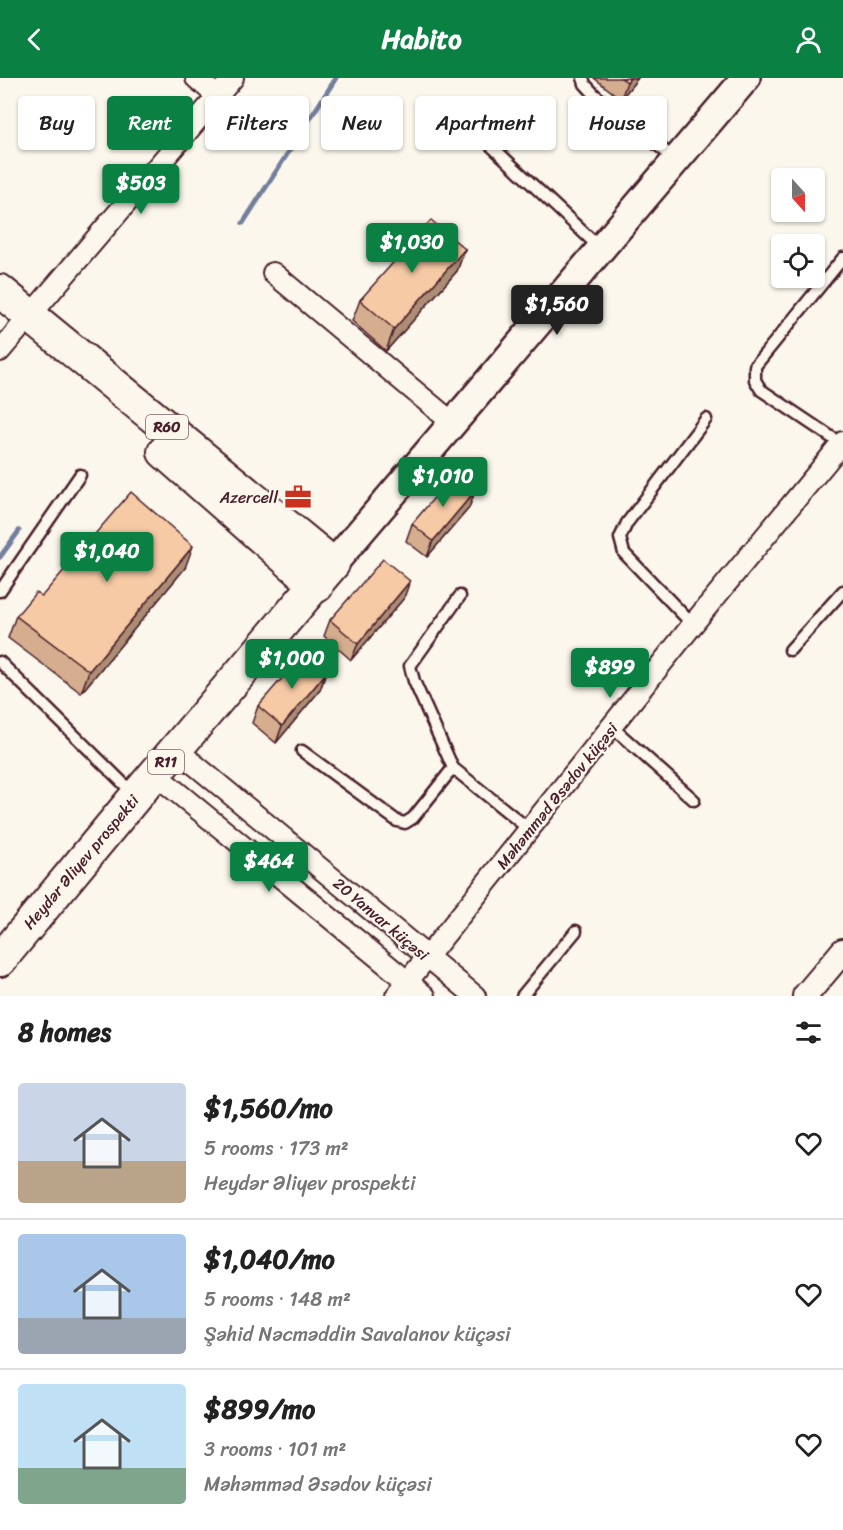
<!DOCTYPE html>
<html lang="en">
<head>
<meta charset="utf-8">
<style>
	body { margin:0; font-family:Sriracha,sans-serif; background:#f6f6f6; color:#222; height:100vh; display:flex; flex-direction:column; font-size:22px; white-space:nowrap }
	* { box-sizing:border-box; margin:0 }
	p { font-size:20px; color:#767676 }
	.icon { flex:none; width:33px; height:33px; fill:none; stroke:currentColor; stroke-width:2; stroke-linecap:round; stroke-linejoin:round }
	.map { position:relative; height:918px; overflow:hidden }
	.side { display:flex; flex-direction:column; background:#fff; flex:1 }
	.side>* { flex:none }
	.hud { position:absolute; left:18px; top:18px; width:807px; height:54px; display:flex; gap:12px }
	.needle { width:39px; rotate:159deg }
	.tools { position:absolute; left:771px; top:90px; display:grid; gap:12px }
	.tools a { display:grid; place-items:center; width:54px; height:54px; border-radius:6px; background:#fff; box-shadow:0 2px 4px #0004; font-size:30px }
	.price { position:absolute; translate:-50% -51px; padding:0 14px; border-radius:6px; background:#0b8043; color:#fff; font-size:20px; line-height:39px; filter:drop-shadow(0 2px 3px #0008) }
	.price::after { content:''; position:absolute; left:50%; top:36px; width:18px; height:14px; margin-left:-9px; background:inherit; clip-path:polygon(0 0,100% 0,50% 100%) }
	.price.active { background:#222; color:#fff }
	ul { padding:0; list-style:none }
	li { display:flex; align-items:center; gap:18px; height:150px; padding:0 18px }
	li+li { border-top:2px solid #e0e0e0 }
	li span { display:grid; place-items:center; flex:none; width:168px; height:120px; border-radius:6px; color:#555 }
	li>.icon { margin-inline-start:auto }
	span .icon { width:72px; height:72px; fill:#fffc; stroke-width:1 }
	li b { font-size:26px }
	h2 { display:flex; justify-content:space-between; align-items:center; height:72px; padding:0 18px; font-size:26px }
	.pill { padding:0 21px; border-radius:6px; background:#fff; box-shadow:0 2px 4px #0004; font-size:21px; line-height:54px }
	.pill.active { background:#0b8043; color:#fff }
	header { display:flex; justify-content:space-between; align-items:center; height:78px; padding:0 18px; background:#0b8043; color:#fff; font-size:27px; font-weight:800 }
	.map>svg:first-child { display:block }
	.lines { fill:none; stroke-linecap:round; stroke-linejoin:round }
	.stream { stroke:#727f9d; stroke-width:5 }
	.service-casing { stroke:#4a1f2b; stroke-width:15 }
	.minor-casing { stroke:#4a1f2b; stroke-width:24 }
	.tertiary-casing { stroke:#4a1f2b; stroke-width:28 }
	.secondary-casing { stroke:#4a1f2b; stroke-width:32 }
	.primary-casing { stroke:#4a1f2b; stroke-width:36 }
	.service { stroke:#fbf7ec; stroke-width:10 }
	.minor { stroke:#fbf7ec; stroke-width:20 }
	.tertiary { stroke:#fbf7ec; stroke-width:24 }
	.secondary { stroke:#fbf7ec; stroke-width:27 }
	.primary { stroke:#fbf7ec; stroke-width:32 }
	.wall { fill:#d4ae8e; stroke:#4a1f2b; stroke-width:1.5 }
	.shaded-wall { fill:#ac8d74; stroke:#4a1f2b; stroke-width:1.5 }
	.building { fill:#f6caa5; stroke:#4a1f2b; stroke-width:1.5 }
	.labels { text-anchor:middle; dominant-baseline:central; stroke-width:4.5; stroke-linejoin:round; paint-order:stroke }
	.shield { fill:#fbf7ec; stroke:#7f6065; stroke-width:1.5 }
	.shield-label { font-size:15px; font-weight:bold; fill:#4a1f2b }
	.poi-label { font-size:16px; fill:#4a1f2b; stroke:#fbf7ec; text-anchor:end }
	.street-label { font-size:16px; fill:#4a1f2b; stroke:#fbf7ec }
</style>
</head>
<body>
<header><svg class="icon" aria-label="back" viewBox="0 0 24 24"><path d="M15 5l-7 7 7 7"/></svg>Habito<svg class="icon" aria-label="person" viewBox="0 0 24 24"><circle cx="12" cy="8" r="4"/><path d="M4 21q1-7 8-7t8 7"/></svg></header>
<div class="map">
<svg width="843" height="918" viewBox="0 0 843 918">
	<rect width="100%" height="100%" fill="#fbf7ec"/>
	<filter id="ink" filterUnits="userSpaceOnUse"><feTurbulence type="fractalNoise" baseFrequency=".0167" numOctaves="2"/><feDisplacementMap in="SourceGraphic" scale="12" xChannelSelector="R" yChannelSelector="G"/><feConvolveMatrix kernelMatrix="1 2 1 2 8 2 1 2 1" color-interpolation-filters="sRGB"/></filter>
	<g filter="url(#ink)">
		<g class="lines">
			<!-- stream -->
			<path class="stream" d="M243 145 336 0
				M0 479 19 453"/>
			<defs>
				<path id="service" d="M583 0 585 6 595 17 676 82
					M452 31 601 171
					M843 180 755 288V302L761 312 843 367
					M0 513 80 397
					M460 518 410 588 414 603 453 690 530 752
					M693 547 624 475 620 460 627 445 706 341
					M790 572 843 513
					M0 584 134 716
					M612 649 694 722
					M302 673 397 743 405 745 413 740 453 690
					M522 918 576 853"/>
				<path id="minor" d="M196 0 217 18
					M273 195 454 346
					M0 273 233 0
					M177 672 475 918
					M155 696 425 918
					M396 918 702 535 843 364"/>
				<path id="tertiary" d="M805 918 843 873"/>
				<path id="secondary" d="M333 486 746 0"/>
				<path id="primary" d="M0 213 333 486 136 718 0 882
					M164 374 317 508"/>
			</defs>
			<!-- service casing -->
			<use href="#service" class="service-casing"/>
			<!-- minor casing -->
			<use href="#minor" class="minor-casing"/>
			<!-- tertiary casing -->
			<use href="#tertiary" class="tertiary-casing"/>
			<!-- secondary casing -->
			<use href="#secondary" class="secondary-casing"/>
			<!-- primary casing -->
			<use href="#primary" class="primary-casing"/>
			<!-- service -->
			<use href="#service" class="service"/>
			<!-- minor -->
			<use href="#minor" class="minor"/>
			<!-- tertiary -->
			<use href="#tertiary" class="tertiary"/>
			<!-- secondary -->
			<use href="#secondary" class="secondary"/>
			<!-- primary -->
			<use href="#primary" class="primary"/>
		</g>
		<!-- wall -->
		<path class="wall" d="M594 0H638L621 21Z
			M465 171 457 193 386 273 352 243 360 222Z
			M475 413 469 430 427 479 406 463 412 446Z
			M185 490 81 615 8 560 16 538 42 518Z
			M404 520 351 582 324 558 330 542Z
			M326 595 320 612 276 665 252 645 258 628Z"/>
		<!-- shaded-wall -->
		<path class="shaded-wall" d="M630 0H638L621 21 627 4Z
			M465 171 457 193 386 273 394 251Z
			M475 413 469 430 427 479 433 463Z
			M193 468 185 490 81 615 89 593Z
			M410 503 404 520 351 582 358 566Z
			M326 595 320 612 276 665 282 648Z"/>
		<!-- building -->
		<path class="building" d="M621 0H630L627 4Z
			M431 142 465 171 394 251 360 222Z
			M454 396 475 413 433 463 412 446Z
			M131 414 193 468 89 593 16 538 36 514 42 518Z
			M383 481 410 503 358 566 330 542Z
			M303 576 326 595 282 648 258 628Z"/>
	</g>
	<!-- icons -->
	<defs>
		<symbol id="office-bare" viewBox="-9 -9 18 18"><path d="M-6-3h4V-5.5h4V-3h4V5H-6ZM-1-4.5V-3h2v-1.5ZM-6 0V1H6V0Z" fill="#c8321e" stroke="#fbf7ec" stroke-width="2.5" paint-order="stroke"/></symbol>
	</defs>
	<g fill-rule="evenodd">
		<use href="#office-bare" x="279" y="400" width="38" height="38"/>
	</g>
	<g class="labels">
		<!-- shield labels -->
		<g class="shield">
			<rect x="146" y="337" width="42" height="24" rx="4.5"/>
			<rect x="148" y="672" width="36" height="24" rx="4.5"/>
		</g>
		<g class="shield-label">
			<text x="167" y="349">R60</text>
			<text x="166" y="684">R11</text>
		</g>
		<!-- poi labels -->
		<g class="poi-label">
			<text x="278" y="419">Azercell</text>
		</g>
		<!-- street labels -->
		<g class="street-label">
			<text transform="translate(557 718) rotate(-51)">Məhəmməd Əsədov küçəsi</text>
			<text transform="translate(81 784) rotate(-50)">Heydər Əliyev prospekti</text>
			<text transform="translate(381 841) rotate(40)">20 Yanvar küçəsi</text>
		</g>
	</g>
</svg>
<div class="tools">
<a><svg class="needle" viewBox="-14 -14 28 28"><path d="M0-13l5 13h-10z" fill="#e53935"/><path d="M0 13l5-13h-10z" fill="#767676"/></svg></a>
<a><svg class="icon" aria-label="locate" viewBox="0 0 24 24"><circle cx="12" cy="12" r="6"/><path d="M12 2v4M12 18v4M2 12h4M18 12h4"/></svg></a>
</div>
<b class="price" style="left:141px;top:137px">$503</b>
<b class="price" style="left:412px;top:196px">$1,030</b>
<b class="price active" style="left:557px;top:258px">$1,560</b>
<b class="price" style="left:443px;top:430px">$1,010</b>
<b class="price" style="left:107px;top:505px">$1,040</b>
<b class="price" style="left:292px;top:612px">$1,000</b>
<b class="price" style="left:610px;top:621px">$899</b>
<b class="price" style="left:269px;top:815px">$464</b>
<div class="hud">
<a class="pill">Buy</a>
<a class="pill active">Rent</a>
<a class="pill">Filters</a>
<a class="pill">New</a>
<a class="pill">Apartment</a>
<a class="pill">House</a>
</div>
</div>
<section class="side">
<h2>8 homes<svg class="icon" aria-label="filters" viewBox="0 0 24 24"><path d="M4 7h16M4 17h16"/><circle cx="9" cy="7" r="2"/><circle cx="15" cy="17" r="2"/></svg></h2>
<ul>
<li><span style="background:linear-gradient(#c9d6e8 65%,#b9a48a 0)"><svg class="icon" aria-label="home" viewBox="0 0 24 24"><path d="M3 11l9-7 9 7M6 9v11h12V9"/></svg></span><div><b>$1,560/mo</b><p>5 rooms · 173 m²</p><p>Heydər Əliyev prospekti</p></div><svg class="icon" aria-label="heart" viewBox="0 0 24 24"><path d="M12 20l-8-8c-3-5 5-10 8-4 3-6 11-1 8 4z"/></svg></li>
<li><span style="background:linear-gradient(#a9c7e8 70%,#9aa5b1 0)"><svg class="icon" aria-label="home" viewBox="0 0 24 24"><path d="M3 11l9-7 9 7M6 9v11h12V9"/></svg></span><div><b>$1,040/mo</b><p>5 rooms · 148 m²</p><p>Şəhid Nəcməddin Savalanov küçəsi</p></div><svg class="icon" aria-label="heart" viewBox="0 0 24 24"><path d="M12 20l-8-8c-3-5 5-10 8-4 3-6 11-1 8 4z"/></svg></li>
<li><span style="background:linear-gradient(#bfe0f5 70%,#7fa58c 0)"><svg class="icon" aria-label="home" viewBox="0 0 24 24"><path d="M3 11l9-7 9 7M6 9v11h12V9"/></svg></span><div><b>$899/mo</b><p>3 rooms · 101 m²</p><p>Məhəmməd Əsədov küçəsi</p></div><svg class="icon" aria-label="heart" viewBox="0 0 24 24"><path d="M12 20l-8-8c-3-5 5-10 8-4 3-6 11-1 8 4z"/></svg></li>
</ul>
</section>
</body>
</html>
